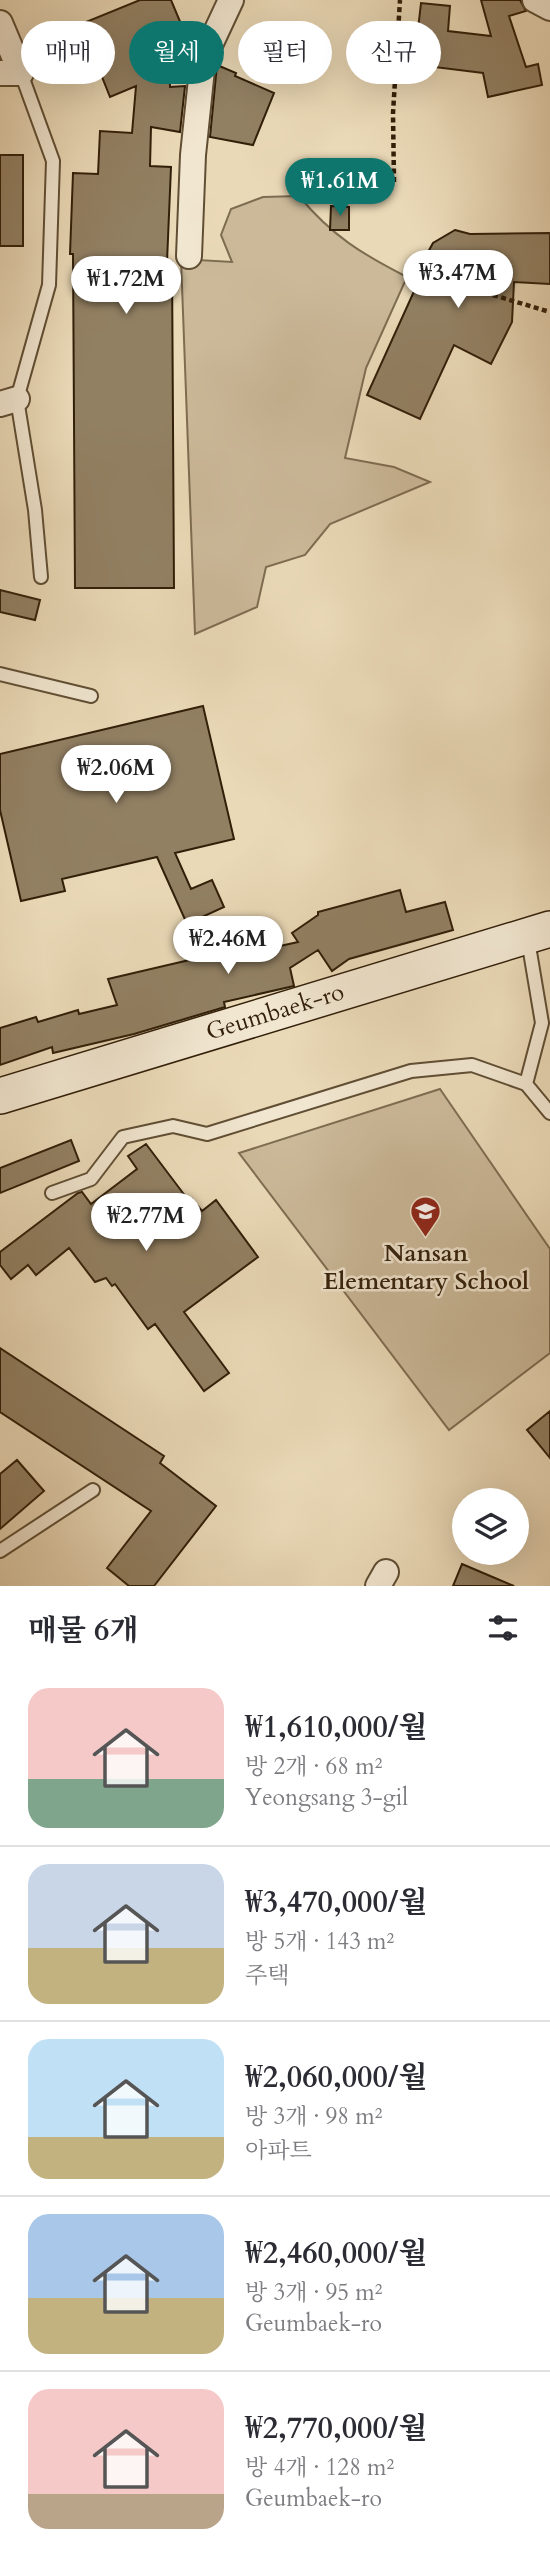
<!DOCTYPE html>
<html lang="ko">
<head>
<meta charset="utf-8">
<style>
	body { margin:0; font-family:Cardo,"Noto Serif KR",serif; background:#f7f7f7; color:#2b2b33; height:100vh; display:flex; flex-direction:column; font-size:26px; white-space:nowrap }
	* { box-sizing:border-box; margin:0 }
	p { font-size:23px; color:#7c7c81 }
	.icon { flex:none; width:38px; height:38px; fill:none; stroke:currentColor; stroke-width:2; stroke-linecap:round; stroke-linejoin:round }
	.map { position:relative; height:1586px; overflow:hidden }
	.drawer { display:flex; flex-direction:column; background:#fff; flex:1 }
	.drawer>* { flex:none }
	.top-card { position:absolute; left:21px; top:21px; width:509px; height:63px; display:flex; gap:14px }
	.tools { position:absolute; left:452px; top:1488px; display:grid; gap:14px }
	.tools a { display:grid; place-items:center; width:77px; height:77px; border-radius:50%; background:#fff; box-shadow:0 7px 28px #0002; font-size:35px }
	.price { position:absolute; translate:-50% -60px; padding:0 16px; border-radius:24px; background:#fff; color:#222; font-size:23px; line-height:46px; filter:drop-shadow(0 2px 4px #0008) }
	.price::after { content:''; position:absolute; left:50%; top:42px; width:21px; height:16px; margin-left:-10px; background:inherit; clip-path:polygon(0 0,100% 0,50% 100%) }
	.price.on { background:#0f766e; color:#fff }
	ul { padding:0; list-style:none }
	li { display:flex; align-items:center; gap:21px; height:175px; padding:0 28px }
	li+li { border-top:2px solid #e1e1e2 }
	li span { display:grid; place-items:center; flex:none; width:196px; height:140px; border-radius:21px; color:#555 }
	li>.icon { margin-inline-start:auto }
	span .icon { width:84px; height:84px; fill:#fffc; stroke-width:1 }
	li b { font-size:30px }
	h2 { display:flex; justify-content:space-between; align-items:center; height:84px; padding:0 28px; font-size:30px }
	.tag { padding:0 24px; border-radius:32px; background:#fff; box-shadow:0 7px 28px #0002; font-size:24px; line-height:63px }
	.tag.on { background:#0f766e; color:#fff }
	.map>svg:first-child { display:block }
	.green { fill:#cbb999; stroke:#7e6c51; stroke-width:2 }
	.building { fill:#928063; stroke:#321f09; stroke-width:2 }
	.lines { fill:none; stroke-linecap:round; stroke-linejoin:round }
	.lane-casing { stroke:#604e34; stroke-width:16 }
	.street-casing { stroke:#604e34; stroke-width:28 }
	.secondary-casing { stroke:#321f09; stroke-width:38 }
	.path { stroke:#321f09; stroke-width:4.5; stroke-dasharray:5 3.5; stroke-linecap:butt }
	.lane { stroke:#f1e6d0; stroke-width:12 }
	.street { stroke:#f1e6d0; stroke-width:24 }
	.secondary { stroke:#f1e6d0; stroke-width:35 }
	.labels { text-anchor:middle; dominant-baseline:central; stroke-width:5; stroke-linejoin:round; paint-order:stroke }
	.street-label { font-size:24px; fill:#321f09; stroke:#f1e6d0 }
	.poi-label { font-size:24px; font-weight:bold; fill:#321f09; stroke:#f1e6d0 }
</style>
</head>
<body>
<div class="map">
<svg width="550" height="1586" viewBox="0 0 550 1586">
	<rect width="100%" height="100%" fill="#ead9b7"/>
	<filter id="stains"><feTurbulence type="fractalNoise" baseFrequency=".00286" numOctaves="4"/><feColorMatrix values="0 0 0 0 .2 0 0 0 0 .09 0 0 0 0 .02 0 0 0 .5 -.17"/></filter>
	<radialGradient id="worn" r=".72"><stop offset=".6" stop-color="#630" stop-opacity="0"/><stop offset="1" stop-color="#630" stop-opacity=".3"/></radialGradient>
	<!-- green -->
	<path class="green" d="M299 196C332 236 362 254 407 277L366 368 345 458 394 467 430 482 330 524 305 555 266 567 257 607 195 634 181 259 232 262 221 235 231 209 263 197Z
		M440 1089 550 1249V1353L449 1430 239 1153Z"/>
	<!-- building -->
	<path class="building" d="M140 0H171L189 43 169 51 170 87 185 86 180 132 151 127 150 166 171 167 167 262H172L174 588H75L73 254H70L73 173 98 174 100 131 132 133 136 86 110 97 81 24Z
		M481 0H520L526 11 509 16 526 67 538 64 542 85 488 97 483 73 434 67 436 49 416 47 421 3 450 6 448 31 491 36Z
		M217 65 236 73 235 76 274 93 253 145 210 137Z
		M0 155H23V246H0Z
		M331 206 349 207V230H330Z
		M455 230 470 234 550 233V284L514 282 512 322 491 364 454 345 420 419 367 395 421 276 416 274 433 243Z
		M0 590 40 600 35 620 0 612Z
		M203 706 234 839 175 853 191 889 212 880 224 907 187 924 157 857 62 879 65 891 21 901 0 810V754Z
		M400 890 406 912 445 902 453 930 349 959 332 971 318 950 290 968 294 986 224 1002 225 1007 134 1034 53 1053 52 1047 0 1065V1028L36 1017 38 1022 78 1010 79 1014 117 1005 108 979 228 951 226 942 250 937 253 952 298 942 292 933 318 915V912Z
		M71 1140 79 1161 0 1193V1168Z
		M146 1144 189 1201 192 1199 202 1211 216 1200 258 1257 184 1312 229 1373 204 1391 155 1324 148 1329 115 1284 112 1286 106 1278 95 1282 69 1248 36 1275 28 1265 11 1279 0 1265V1252L78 1193 82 1192 91 1204 137 1169 128 1156Z
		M0 1348 164 1456 160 1463 216 1506 154 1586H129L107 1568 151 1511 0 1412Z
		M550 1411V1458L527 1430Z
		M17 1460 44 1491 0 1529V1474Z
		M462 1564 514 1586H453Z"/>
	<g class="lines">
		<defs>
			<path id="lane" d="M21 73 53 161 49 285 17 399 35 510 41 577
				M0 674 91 696
				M528 940 542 1023 526 1084 550 1113
				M52 1193 91 1179 123 1137 173 1126 207 1134 411 1071 472 1065 526 1084
				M0 1551 93 1490"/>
			<path id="street" d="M535 0 550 8
				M0 23 21 73H0
				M189 256 193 155 203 60 231 0
				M0 404 17 399
				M378 1586 386 1572"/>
			<path id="secondary" d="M0 1096 550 929"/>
		</defs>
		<!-- lane casing -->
		<use href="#lane" class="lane-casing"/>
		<!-- street casing -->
		<use href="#street" class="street-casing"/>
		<!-- secondary casing -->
		<use href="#secondary" class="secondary-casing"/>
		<!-- path -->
		<path class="path" d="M394 182 393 113 400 0
			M493 295 550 312"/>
		<!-- lane -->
		<use href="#lane" class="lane"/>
		<!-- street -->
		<use href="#street" class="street"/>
		<!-- secondary -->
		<use href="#secondary" class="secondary"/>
	</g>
	<!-- icons -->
	<defs>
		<symbol id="school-pin" viewBox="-11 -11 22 30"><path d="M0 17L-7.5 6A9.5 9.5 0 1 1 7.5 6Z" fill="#8f2418" stroke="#f1e6d0"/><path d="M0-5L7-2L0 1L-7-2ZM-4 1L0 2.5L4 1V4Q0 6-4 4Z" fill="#fff"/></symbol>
	</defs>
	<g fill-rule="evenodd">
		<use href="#school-pin" x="408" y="1194" width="35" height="47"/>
	</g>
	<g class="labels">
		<!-- street labels -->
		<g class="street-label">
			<text transform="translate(275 1012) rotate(-17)">Geumbaek-ro</text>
		</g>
		<!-- poi labels -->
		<g class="poi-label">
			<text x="426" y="1253">Nansan<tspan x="426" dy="28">Elementary School</tspan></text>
		</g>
	</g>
	<rect width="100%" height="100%" filter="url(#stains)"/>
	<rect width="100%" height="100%" fill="url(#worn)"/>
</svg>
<div class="tools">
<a><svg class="icon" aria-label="layers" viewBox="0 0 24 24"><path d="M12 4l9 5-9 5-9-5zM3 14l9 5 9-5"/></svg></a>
</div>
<b class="price on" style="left:340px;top:218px">₩1.61M</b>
<b class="price" style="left:458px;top:310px">₩3.47M</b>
<b class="price" style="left:126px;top:316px">₩1.72M</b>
<b class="price" style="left:116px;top:805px">₩2.06M</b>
<b class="price" style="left:228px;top:976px">₩2.46M</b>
<b class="price" style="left:146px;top:1253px">₩2.77M</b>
<div class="top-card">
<a class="tag">매매</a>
<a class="tag on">월세</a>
<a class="tag">필터</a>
<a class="tag">신규</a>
</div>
</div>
<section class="drawer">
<h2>매물 6개<svg class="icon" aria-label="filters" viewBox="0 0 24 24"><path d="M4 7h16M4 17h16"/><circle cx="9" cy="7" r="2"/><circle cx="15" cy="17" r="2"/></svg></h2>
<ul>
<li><span style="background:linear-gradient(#f6c9c9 65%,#7fa58c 0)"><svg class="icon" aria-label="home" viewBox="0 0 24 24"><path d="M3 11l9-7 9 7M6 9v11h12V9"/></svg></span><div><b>₩1,610,000/월</b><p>방 2개 · 68 m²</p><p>Yeongsang 3-gil</p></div></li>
<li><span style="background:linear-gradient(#c9d6e8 60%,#c2b280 0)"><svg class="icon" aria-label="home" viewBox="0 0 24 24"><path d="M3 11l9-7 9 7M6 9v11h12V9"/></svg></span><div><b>₩3,470,000/월</b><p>방 5개 · 143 m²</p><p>주택</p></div></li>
<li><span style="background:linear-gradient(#bfe0f5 70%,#c2b280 0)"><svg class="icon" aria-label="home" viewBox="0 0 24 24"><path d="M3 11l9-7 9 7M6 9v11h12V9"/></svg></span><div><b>₩2,060,000/월</b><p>방 3개 · 98 m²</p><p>아파트</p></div></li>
<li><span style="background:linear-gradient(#a9c7e8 60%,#c2b280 0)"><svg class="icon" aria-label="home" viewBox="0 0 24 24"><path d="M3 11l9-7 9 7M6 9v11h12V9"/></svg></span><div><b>₩2,460,000/월</b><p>방 3개 · 95 m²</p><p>Geumbaek-ro</p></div></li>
<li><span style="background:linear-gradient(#f6c9c9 75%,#b9a48a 0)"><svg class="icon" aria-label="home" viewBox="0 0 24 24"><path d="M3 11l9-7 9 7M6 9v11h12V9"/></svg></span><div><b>₩2,770,000/월</b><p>방 4개 · 128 m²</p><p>Geumbaek-ro</p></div></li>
</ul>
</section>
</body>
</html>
